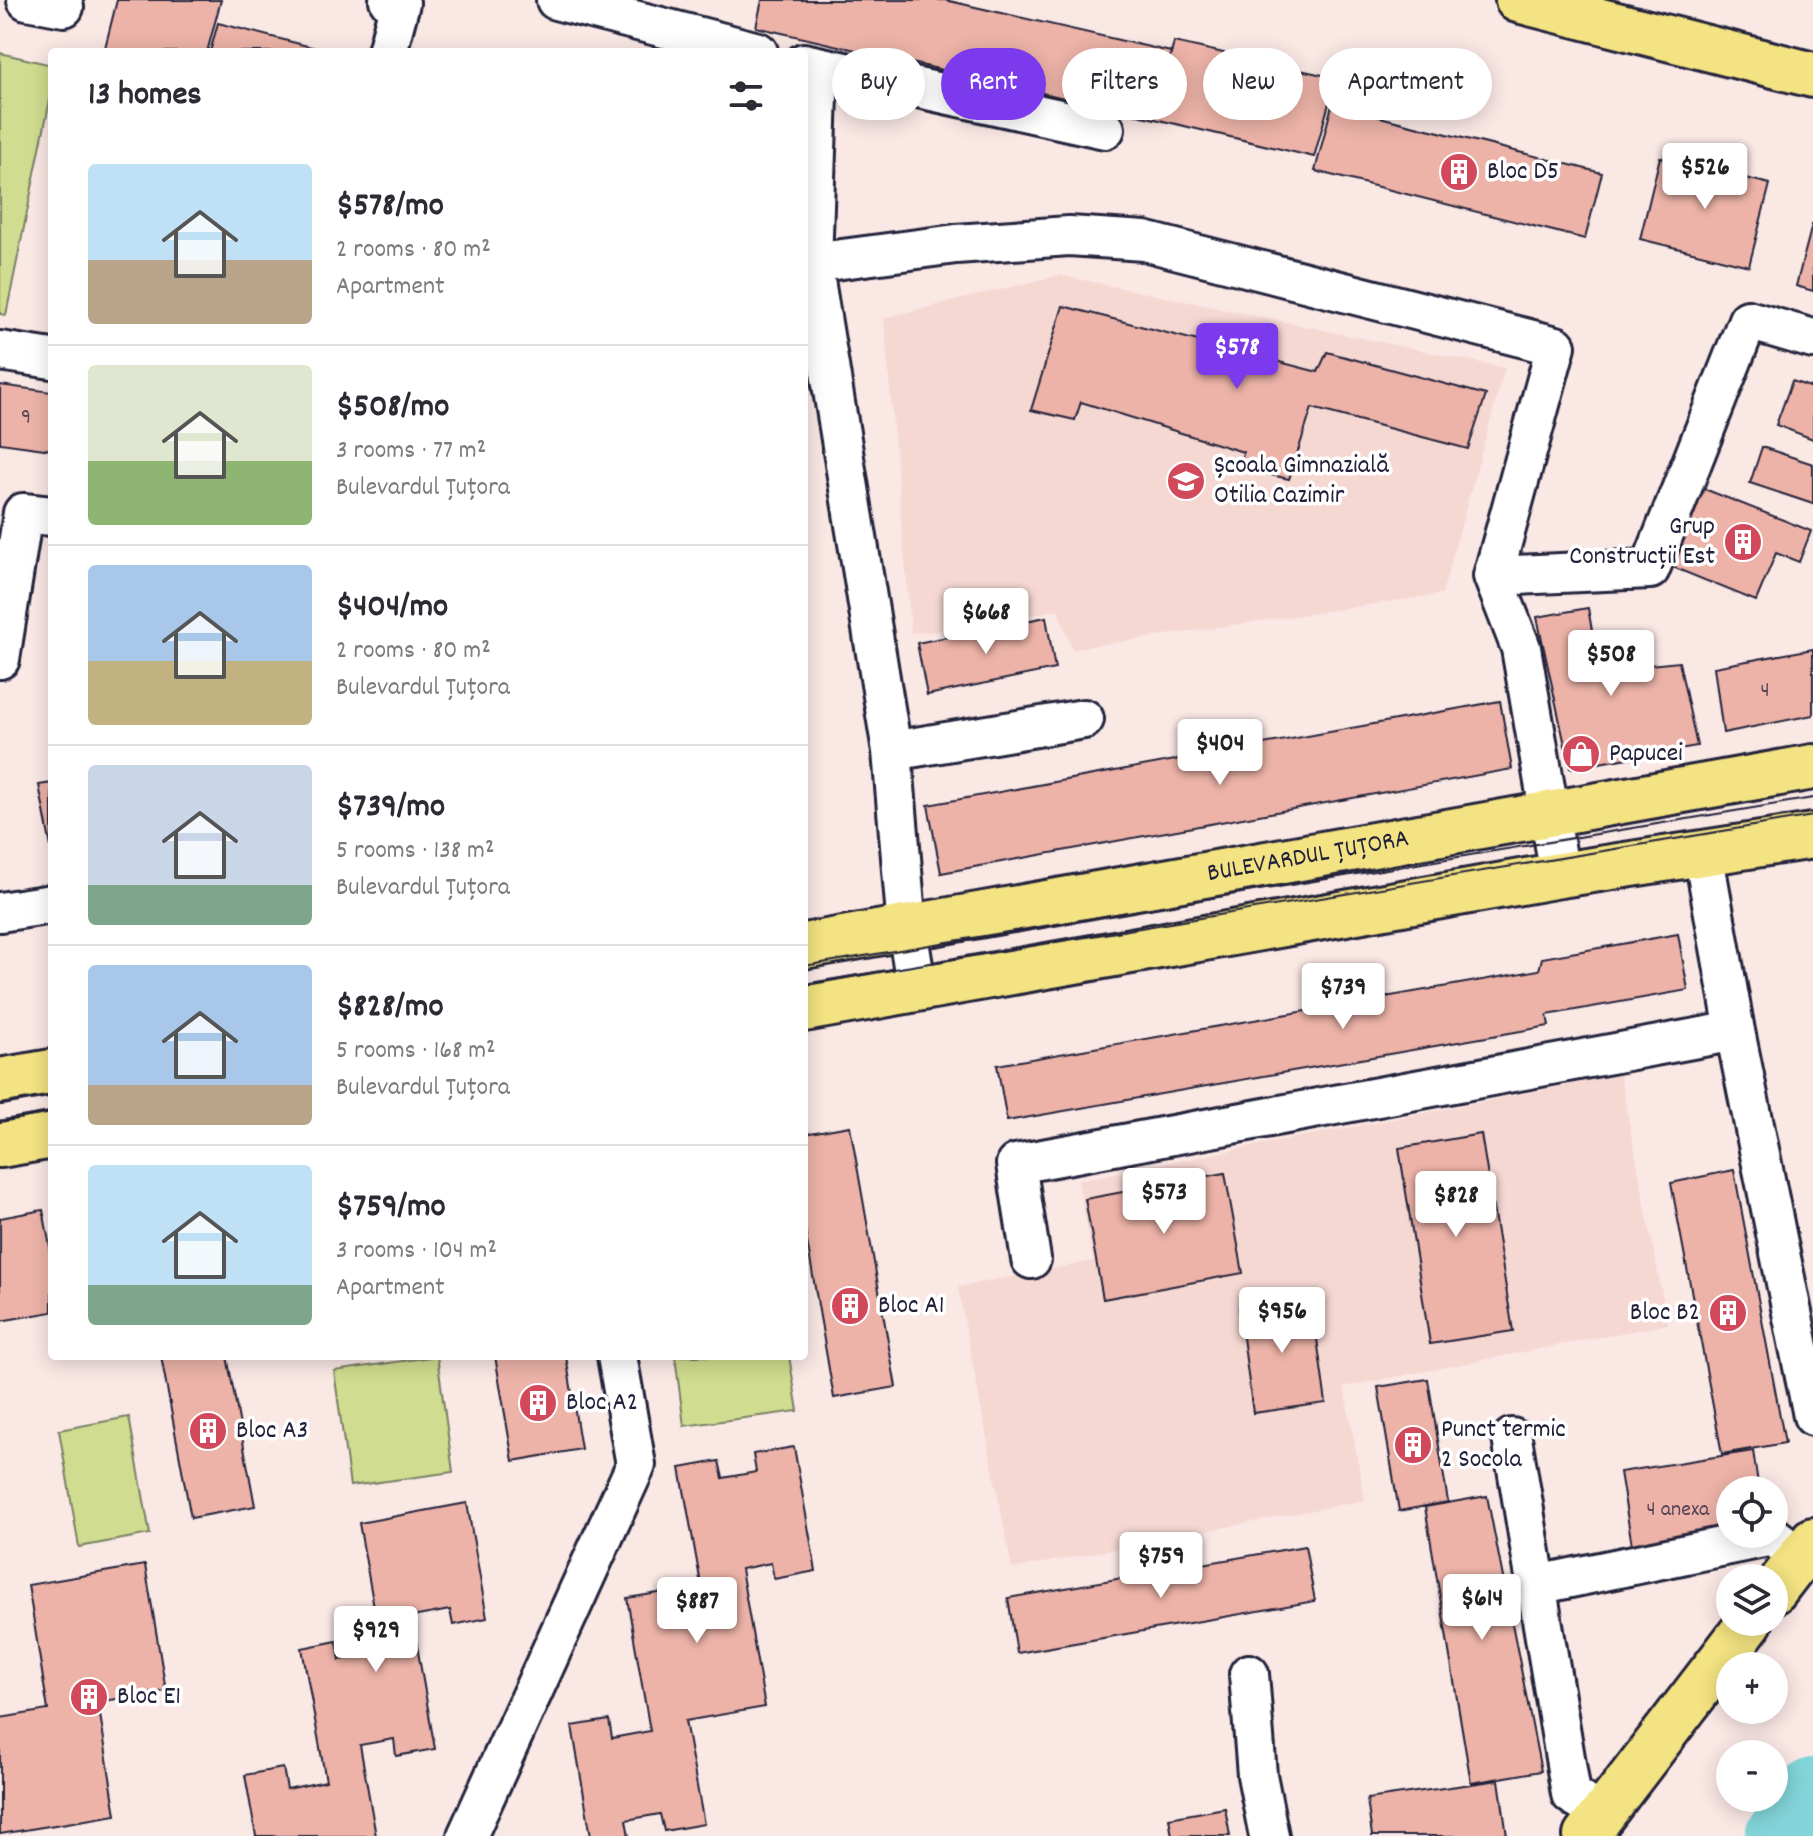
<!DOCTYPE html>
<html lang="en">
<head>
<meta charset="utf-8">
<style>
	body { margin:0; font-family:Dekko,sans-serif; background:#f7f7f7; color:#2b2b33; height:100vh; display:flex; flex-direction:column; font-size:30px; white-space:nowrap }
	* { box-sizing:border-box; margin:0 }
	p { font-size:26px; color:#7c7c81 }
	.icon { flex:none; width:44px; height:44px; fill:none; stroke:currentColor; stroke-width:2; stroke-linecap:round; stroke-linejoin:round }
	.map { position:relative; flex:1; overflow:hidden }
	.sheet { position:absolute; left:48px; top:48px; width:760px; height:1312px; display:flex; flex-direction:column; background:#fff; border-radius:8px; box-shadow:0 4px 20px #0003 }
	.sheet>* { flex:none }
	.guide { position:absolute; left:832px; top:48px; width:760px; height:72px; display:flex; gap:16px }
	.buttons { position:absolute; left:1716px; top:1476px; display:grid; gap:16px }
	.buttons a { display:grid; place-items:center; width:72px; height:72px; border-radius:50%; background:#fff; box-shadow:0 4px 20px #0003; font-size:40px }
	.price { position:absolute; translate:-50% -68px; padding:0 18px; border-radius:8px; background:#fff; color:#222; font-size:26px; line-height:52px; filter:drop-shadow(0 2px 4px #0008) }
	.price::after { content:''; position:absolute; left:50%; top:48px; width:24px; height:18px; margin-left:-12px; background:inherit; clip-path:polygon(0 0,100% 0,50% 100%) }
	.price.selected { background:#7c3aed; color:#fff }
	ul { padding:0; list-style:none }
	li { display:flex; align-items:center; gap:24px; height:200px; padding:0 40px }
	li+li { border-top:2px solid #e1e1e2 }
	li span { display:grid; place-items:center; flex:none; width:224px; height:160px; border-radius:8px; color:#555 }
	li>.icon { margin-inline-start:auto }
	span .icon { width:96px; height:96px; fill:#fffc; stroke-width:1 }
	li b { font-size:34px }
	h2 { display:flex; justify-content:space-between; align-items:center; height:96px; padding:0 40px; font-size:34px }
	.tag { padding:0 28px; border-radius:36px; background:#fff; box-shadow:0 4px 20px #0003; font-size:28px; line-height:72px }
	.tag.selected { background:#7c3aed; color:#fff }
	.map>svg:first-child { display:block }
	.built { fill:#f6d8d3 }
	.green { fill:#d0dc8f; stroke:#797f65; stroke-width:2 }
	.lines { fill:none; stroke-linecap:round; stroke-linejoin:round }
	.river { stroke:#82d4d9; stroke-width:68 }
	.building { fill:#edb3a8; stroke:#22223b; stroke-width:2 }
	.minor-casing { stroke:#22223b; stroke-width:44 }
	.major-casing { stroke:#22223b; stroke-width:50 }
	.minor { stroke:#fff; stroke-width:38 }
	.major { stroke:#f4e382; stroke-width:44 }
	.tram { stroke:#22223b; stroke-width:2 }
	.labels { text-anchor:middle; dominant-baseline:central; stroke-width:7; stroke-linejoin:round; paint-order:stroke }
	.number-label { font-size:22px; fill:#554656 }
	.poi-label { font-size:26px; fill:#22223b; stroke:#fff; text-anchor:start }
	.street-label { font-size:26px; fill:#22223b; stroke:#fff }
</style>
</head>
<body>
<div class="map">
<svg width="1813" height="1836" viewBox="0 0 1813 1836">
	<rect width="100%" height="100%" fill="#fae8e5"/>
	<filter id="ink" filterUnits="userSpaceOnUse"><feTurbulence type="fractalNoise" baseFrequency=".0125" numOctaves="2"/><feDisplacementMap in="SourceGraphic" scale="16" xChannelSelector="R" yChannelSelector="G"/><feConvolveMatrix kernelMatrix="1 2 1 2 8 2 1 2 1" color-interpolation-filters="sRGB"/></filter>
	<g filter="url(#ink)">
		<!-- built -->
		<path class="built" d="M1060 275 1505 368 1442 594 1072 649 1058 610 933 632 911 633 884 318Z
			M1620 1075 1668 1324 1344 1387 1365 1500 1012 1569 958 1287 1093 1261 1078 1180Z"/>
		<!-- green -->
		<path class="green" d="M0 53 52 65V90L6 315 0 314Z
			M437 1356 453 1472 350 1486 334 1371Z
			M675 1356H789L798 1411 684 1426Z
			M129 1417 150 1534 79 1547 59 1430Z"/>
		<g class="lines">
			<!-- river -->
			<path class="river" d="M1779 1836 1813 1792"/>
		</g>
		<!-- building -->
		<path class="building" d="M117 0H221L207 52H104Z
			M762 0H945L1171 52 1155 119 756 27Z
			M218 23 331 52H210Z
			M1174 42 1336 78 1314 157 1155 119Z
			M1332 105 1602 173 1585 239 1315 171Z
			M1660 157 1770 184 1749 266 1640 239Z
			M1812 225H1813V291L1796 286Z
			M1063 306 1318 372 1327 352 1486 395 1468 449 1312 408 1289 479 1240 468 1243 452 1081 402 1075 420 1031 410Z
			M1792 381 1813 388V439L1776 425Z
			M0 385 52 392V450L0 443Z
			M1762 447 1813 464V504L1750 483Z
			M1702 488 1811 531 1799 562 1776 553 1756 601 1670 566Z
			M1588 608 1599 670 1679 662 1697 746 1570 768 1537 617Z
			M1046 617 1055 669 927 695 917 643Z
			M1813 649V715L1723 733 1714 667Z
			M1500 701 1512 769 941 873 928 805Z
			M52 783V852L39 785Z
			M1678 934 1688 990 1547 1015 1549 1026 1007 1121 997 1065 1539 970 1542 958Z
			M850 1126 896 1387 834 1398 804 1224V1134Z
			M1481 1134 1513 1331 1430 1344 1399 1148Z
			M1734 1170 1785 1443 1722 1454 1671 1183Z
			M1225 1173 1243 1273 1103 1299 1085 1199Z
			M43 1210 52 1257V1312L0 1321V1218Z
			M1311 1296 1326 1403 1253 1413 1239 1307Z
			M161 1356H227L255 1506 191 1518Z
			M495 1356H566L581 1449 513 1461Z
			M1428 1379 1448 1502 1399 1511 1378 1387Z
			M794 1447 816 1571 774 1579 771 1563 741 1569 765 1707 685 1721 704 1824 664 1831 660 1814 626 1820 629 1836H591L572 1726 609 1720 612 1738 650 1731 627 1598 665 1592 668 1608 704 1601 680 1468 719 1461 723 1478 756 1472 753 1454Z
			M1753 1451 1759 1490H1730V1529L1632 1545 1620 1472Z
			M1487 1496 1541 1771 1471 1783 1425 1507Z
			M467 1503 487 1618 453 1625 450 1610 412 1617 435 1749 396 1756 394 1739 360 1745 376 1836H256L245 1775 283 1768 287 1789 326 1781 302 1648 337 1641 340 1660 382 1652 359 1523Z
			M1305 1546 1315 1601 1017 1653 1008 1598Z
			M145 1565 166 1691 98 1702 116 1815 0 1834V1718L48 1710 28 1585Z
			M1499 1780 1507 1836H1372L1367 1799Z
			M1225 1808 1230 1836H1172L1169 1818Z"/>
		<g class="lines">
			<defs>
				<path id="minor" d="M27 0 64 7
					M556 0 758 52
					M387 52 400 3 389 0
					M804 63 1105 129
					M819 67 812 262 892 751 907 929 917 990
					M804 264 956 244 1069 236 1144 241 1556 346 1493 576 1521 648 1560 875
					M0 351 52 359
					M1493 576 1650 569 1748 320 1813 339
					M0 659 23 513 52 516
					M892 751 1084 719
					M1703 852 1735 1031 1813 1416
					M0 912 52 904
					M1031 1259 1016 1164 1735 1031
					M1512 1438 1571 1794 1602 1816
					M1537 1585 1773 1536 1800 1557
					M1249 1674 1257 1775 1269 1836
					M467 1836 636 1465 617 1356"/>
				<g id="major">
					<path d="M1518 0 1813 75"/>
					<path id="s1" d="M804 946 1813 767"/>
					<path d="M804 1009 1560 875 1813 836"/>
					<path d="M0 1081 52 1072"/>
					<path d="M0 1145 52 1136"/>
					<path d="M1774 1591 1813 1540"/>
					<path d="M1586 1836 1750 1622"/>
				</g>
			</defs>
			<!-- minor casing -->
			<use href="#minor" class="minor-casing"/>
			<!-- major casing -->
			<use href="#major" class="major-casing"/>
			<!-- minor -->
			<use href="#minor" class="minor"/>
			<!-- major -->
			<use href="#major" class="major"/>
			<!-- tram -->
			<path class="tram" d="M804 966 1813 798
				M804 984 1813 816
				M0 1104 52 1095
				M0 1122 52 1113"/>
		</g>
	</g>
	<!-- icons -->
	<defs>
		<symbol id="building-disc" viewBox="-11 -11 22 22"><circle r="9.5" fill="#d1495b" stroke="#fff"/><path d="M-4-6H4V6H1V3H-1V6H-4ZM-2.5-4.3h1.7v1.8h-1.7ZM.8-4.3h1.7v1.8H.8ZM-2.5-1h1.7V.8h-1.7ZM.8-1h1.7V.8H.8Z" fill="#fff"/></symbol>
		<symbol id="school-disc" viewBox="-11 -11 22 22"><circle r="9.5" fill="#d1495b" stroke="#fff"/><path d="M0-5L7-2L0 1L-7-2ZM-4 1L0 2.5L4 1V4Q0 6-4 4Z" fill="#fff"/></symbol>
		<symbol id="shop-disc" viewBox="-11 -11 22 22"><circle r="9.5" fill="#d1495b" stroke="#fff"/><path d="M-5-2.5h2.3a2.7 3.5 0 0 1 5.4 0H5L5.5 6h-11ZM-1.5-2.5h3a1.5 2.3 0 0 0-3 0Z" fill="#fff"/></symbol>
	</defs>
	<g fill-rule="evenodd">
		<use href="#building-disc" x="1437" y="150" width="44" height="44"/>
		<use href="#school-disc" x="1164" y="459" width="44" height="44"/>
		<use href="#building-disc" x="1721" y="520" width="44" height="44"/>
		<use href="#shop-disc" x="1559" y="732" width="44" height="44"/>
		<use href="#building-disc" x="828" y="1284" width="44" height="44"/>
		<use href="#building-disc" x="1706" y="1291" width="44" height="44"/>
		<use href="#building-disc" x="516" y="1381" width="44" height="44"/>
		<use href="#building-disc" x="186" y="1409" width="44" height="44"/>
		<use href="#building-disc" x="1391" y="1423" width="44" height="44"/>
		<use href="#building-disc" x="67" y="1675" width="44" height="44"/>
	</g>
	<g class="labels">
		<!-- number labels -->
		<g class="number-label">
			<text x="26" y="418">9</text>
			<text x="1765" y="691">4</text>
			<text x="1678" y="1510">4 anexa</text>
		</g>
		<!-- poi labels -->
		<g class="poi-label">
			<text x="1487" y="172">Bloc D5</text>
			<text x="1214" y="466">Școala Gimnazială<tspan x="1214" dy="30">Otilia Cazimir</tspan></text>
			<text x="1715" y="527" text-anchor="end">Grup<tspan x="1715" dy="30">Construcții Est</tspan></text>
			<text x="1609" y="754">Papucei</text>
			<text x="878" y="1306">Bloc A1</text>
			<text x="1700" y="1313" text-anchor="end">Bloc B2</text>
			<text x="566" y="1403">Bloc A2</text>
			<text x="1441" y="1430">Punct termic<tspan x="1441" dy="30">2 Socola</tspan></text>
			<text x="236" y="1431">Bloc A3</text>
			<text x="117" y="1697">Bloc E1</text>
		</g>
		<!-- street labels -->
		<g class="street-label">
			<text stroke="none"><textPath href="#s1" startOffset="512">BULEVARDUL ȚUȚORA</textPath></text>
		</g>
	</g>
</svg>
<div class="buttons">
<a><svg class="icon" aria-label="locate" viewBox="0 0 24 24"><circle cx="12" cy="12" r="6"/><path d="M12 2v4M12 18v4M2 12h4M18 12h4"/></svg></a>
<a><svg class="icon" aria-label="layers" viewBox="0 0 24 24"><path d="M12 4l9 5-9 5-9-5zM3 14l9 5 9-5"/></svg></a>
<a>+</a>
<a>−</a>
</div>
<b class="price" style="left:1705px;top:211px">$526</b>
<b class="price selected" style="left:1237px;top:391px">$578</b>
<b class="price" style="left:986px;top:656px">$668</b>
<b class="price" style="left:1611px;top:698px">$508</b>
<b class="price" style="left:1220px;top:787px">$404</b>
<b class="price" style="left:1343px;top:1031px">$739</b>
<b class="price" style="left:1164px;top:1236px">$573</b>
<b class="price" style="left:1456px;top:1239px">$828</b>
<b class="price" style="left:1282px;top:1355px">$956</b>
<b class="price" style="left:1161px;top:1600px">$759</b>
<b class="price" style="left:1482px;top:1642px">$614</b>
<b class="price" style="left:697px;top:1645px">$887</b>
<b class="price" style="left:376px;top:1674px">$929</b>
<div class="guide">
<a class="tag">Buy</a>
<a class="tag selected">Rent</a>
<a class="tag">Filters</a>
<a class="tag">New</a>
<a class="tag">Apartment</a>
</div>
<section class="sheet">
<h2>13 homes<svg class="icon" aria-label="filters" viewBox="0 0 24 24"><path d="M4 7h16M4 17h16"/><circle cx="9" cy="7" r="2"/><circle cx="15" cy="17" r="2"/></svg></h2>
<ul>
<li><span style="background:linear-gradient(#bfe0f5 60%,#b9a48a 0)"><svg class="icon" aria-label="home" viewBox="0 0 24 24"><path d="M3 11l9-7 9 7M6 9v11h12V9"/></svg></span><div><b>$578/mo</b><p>2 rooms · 80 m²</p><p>Apartment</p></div></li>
<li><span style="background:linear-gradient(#dfe7d0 60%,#8fb573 0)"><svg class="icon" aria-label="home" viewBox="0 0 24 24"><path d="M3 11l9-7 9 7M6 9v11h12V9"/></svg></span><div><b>$508/mo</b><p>3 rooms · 77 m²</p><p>Bulevardul Țuțora</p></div></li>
<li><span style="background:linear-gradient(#a9c7e8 60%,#c2b280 0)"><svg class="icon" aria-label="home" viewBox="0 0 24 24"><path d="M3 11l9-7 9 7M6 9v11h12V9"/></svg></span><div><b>$404/mo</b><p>2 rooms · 80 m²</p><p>Bulevardul Țuțora</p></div></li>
<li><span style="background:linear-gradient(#c9d6e8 75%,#7fa58c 0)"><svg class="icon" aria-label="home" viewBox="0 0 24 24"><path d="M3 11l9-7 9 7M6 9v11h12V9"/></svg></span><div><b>$739/mo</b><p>5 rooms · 138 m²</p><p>Bulevardul Țuțora</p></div></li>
<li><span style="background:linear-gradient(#a9c7e8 75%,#b9a48a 0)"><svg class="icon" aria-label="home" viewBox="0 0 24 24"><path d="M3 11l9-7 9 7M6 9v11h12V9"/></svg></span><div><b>$828/mo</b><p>5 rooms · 168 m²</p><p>Bulevardul Țuțora</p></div></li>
<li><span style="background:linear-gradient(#bfe0f5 75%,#7fa58c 0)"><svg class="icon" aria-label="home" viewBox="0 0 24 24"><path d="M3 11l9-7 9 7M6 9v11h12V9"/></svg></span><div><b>$759/mo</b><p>3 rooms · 104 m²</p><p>Apartment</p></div></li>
</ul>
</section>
</div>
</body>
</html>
